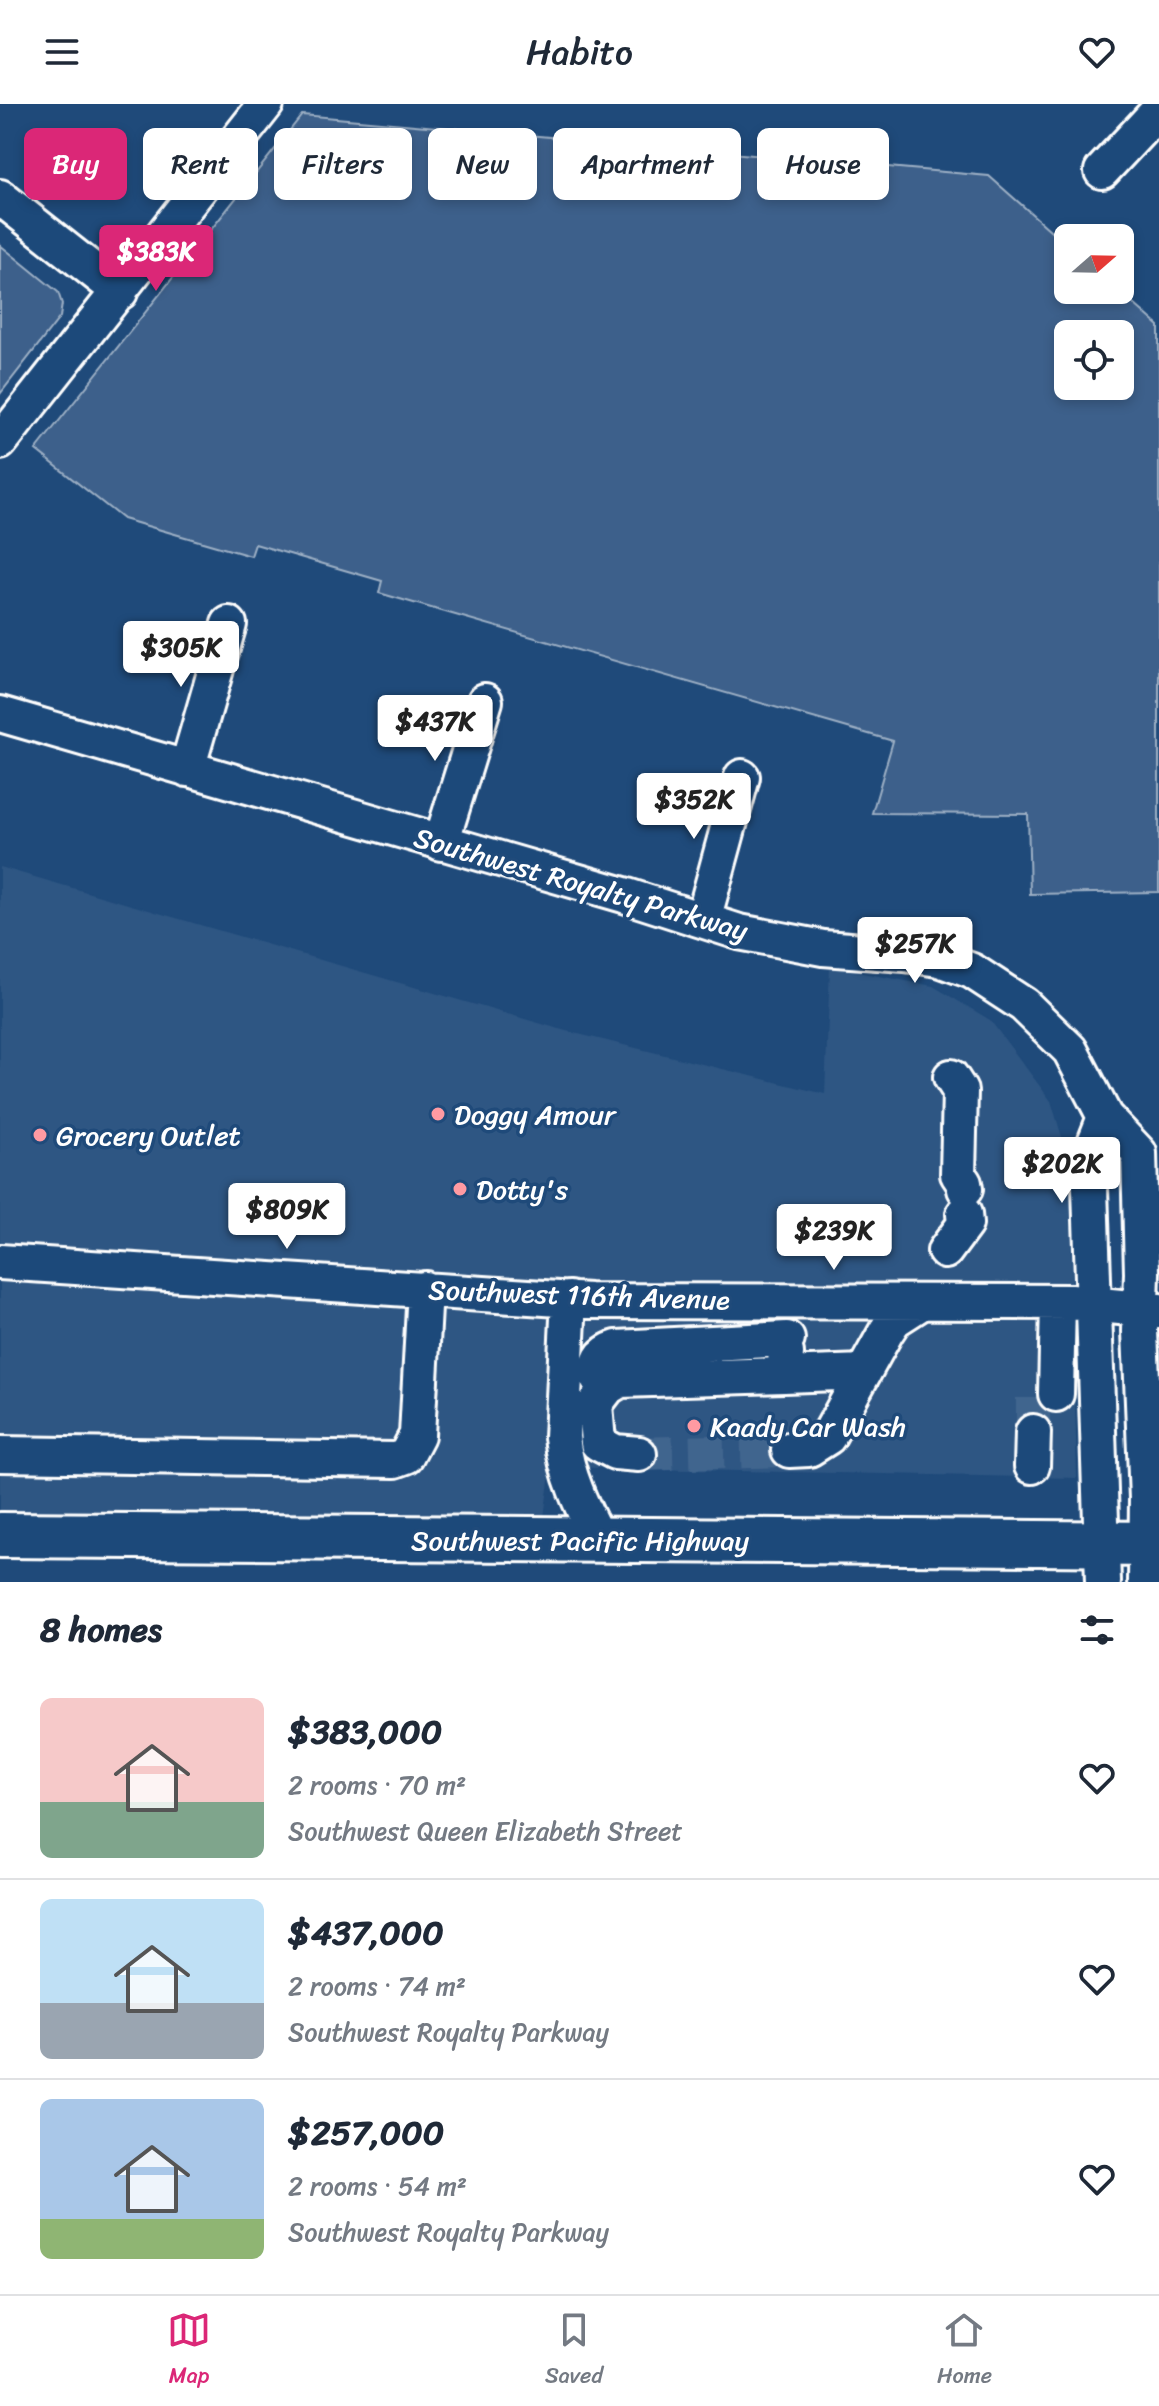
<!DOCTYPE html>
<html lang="en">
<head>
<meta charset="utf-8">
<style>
	body { margin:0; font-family:Sriracha,sans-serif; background:#f6f6f7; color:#1f2937; height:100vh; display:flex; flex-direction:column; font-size:30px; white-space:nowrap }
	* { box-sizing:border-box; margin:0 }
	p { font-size:26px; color:#747a83 }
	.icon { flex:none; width:44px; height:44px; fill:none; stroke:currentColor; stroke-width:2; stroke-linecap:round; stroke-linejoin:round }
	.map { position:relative; height:1478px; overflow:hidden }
	.sheet { display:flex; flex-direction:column; background:#fff; flex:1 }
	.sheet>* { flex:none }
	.guide { position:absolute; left:24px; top:24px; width:1112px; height:72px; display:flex; gap:16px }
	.needle { width:52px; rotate:70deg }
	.tools { position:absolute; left:1054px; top:120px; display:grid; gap:16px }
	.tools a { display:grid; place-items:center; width:80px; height:80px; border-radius:12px; background:#fff; box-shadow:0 4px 12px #0003; font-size:40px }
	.price { position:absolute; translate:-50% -68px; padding:0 18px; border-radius:8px; background:#fff; color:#222; font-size:26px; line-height:52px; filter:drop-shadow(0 2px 4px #0008) }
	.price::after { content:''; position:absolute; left:50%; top:48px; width:24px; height:18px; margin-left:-12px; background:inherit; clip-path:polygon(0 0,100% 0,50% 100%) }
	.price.selected { background:#db2777; color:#fff }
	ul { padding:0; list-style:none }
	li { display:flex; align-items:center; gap:24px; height:200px; padding:0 40px }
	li+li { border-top:2px solid #e0e1e3 }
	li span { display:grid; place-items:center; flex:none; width:224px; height:160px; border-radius:12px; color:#555 }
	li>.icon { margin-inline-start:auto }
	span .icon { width:96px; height:96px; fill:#fffc; stroke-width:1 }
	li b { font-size:34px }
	h2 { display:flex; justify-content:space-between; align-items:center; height:96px; padding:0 40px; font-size:34px }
	.pill { padding:0 28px; border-radius:12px; background:#fff; box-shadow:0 4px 12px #0003; font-size:28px; line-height:72px }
	.pill.selected { background:#db2777; color:#fff }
	header { display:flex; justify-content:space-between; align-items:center; height:104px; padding:0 40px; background:#fff; font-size:36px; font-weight:600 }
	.menu { display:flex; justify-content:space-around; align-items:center; height:112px; border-top:2px solid #e0e1e3; background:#fff; font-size:22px; color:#747a83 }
	.menu a { display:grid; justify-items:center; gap:4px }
	.menu .selected { color:#db2777 }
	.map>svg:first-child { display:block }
	.built { fill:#2e5683 }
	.green { fill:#3c618b; stroke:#9eb0c5; stroke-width:2; fill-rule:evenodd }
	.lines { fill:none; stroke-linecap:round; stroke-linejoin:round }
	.minor-tunnel { stroke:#41658e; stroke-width:34; stroke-dasharray:34 17; stroke-linecap:butt }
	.minor-casing { stroke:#fff; stroke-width:40 }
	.highway-casing { stroke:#fff; stroke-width:50 }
	.minor { stroke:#1f4a7a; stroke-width:34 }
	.highway { stroke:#1f4a7a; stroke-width:44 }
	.poi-dot { fill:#ff9aa2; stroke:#1f4a7a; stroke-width:3 }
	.labels { text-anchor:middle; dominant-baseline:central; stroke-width:7; stroke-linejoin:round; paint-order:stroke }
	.street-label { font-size:28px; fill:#fff; stroke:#1f4a7a }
	.poi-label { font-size:28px; fill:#fff; stroke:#1f4a7a; text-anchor:start }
</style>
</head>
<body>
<header><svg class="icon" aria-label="menu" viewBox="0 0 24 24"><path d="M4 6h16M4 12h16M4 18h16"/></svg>Habito<svg class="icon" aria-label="heart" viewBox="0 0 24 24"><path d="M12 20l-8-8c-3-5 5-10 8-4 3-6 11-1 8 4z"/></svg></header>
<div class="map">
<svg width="1159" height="1478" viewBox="0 0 1159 1478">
	<rect width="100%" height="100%" fill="#1f4a7a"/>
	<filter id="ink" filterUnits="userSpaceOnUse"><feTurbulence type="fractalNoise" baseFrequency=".0125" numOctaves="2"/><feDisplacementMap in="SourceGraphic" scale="16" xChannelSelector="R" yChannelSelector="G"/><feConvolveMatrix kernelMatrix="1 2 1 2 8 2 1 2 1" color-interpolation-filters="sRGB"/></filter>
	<g filter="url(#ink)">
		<!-- built -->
		<path class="built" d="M0 763 566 927 825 990 830 863 933 882 990 916 1051 997 1069 1056 1077 1374 551 1363 544 1413 81 1410 0 1406Z"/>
		<!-- green -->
		<path class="green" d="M302 11 989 72 1068 142V186H1118L1159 222V788L1030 790 1028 710 872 709 893 637 379 489 382 477 255 440 251 452 123 415 36 346ZM1068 230H1120V282H1068Z
			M0 141 58 188 62 200 60 213 0 290Z"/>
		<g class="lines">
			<!-- minor-tunnel -->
			<path class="minor-tunnel" d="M1033 1328V1289
				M639 1350 789 1346"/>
			<defs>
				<path id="minor" d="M1102 67 1159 6
					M0 93 120 188
					M0 338 266 0
					M0 610 624 791 739 828 823 844 905 850 939 855 972 867 1024 901 1070 946 1105 1013 1139 1049 1142 1169 1140 1227 1147 1395 1146 1478
					M187 665 229 520
					M441 739 485 597
					M703 816 742 673
					M951 973 960 987 958 1070 964 1079 965 1085
					M945 1147 965 1120 964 1110
					M0 1158 589 1197 1071 1198 1159 1207
					M569 1195 562 1333C566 1371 582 1403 599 1437
					M786 1249 784 1271 864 1268
					M598 1275C597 1258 600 1249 617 1244L787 1235
					M1056 1290 1058 1198
					M789 1346 809 1345 828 1333 886 1228 894 1216 922 1198
					M0 1350 395 1356 406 1352 417 1331 425 1185
					M639 1350 615 1348 598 1339 595 1300 608 1283 620 1276 784 1271
					M1032 1362 1033 1328
					M1103 1478 1089 1054 1105 1013"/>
				<path id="highway" d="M0 1431 1159 1440"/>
			</defs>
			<!-- minor casing -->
			<use href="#minor" class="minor-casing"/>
			<!-- highway casing -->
			<use href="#highway" class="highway-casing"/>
			<!-- minor -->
			<use href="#minor" class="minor"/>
			<!-- highway -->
			<use href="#highway" class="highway"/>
		</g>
	</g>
	<!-- markers -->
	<g class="poi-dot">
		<circle cx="438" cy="1010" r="8"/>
		<circle cx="40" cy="1031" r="8"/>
		<circle cx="460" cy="1085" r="8"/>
		<circle cx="694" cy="1322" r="8"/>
	</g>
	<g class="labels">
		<!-- street labels -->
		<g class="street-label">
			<text transform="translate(581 780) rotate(16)">Southwest Royalty Parkway</text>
			<text transform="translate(579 1191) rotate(2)">Southwest 116th Avenue</text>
			<text x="580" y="1436">Southwest Pacific Highway</text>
		</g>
		<!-- poi labels -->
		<g class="poi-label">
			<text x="454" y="1010">Doggy Amour</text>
			<text x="56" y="1031">Grocery Outlet</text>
			<text x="476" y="1085">Dotty's</text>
			<text x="710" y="1322">Kaady Car Wash</text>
		</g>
	</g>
</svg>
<div class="tools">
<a><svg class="needle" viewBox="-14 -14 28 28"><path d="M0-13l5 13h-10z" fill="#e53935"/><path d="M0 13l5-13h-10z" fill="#747a83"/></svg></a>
<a><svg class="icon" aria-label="locate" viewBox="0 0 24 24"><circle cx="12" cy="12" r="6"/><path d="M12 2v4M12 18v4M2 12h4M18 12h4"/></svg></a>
</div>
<b class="price selected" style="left:156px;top:189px">$383K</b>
<b class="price" style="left:181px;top:585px">$305K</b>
<b class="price" style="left:435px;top:659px">$437K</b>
<b class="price" style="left:694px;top:737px">$352K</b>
<b class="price" style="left:915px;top:881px">$257K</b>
<b class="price" style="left:1062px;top:1101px">$202K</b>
<b class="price" style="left:287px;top:1147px">$809K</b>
<b class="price" style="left:834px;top:1168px">$239K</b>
<div class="guide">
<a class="pill selected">Buy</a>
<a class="pill">Rent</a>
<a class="pill">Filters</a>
<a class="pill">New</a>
<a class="pill">Apartment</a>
<a class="pill">House</a>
</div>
</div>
<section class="sheet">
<h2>8 homes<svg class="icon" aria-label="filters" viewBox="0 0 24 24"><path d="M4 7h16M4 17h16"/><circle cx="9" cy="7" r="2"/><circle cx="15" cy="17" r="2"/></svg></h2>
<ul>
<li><span style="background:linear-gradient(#f6c9c9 65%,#7fa58c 0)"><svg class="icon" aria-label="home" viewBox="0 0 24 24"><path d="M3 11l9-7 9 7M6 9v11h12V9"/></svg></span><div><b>$383,000</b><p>2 rooms · 70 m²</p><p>Southwest Queen Elizabeth Street</p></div><svg class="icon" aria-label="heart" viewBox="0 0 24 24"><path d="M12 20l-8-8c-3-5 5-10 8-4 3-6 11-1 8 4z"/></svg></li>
<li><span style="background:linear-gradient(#bfe0f5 65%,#9aa5b1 0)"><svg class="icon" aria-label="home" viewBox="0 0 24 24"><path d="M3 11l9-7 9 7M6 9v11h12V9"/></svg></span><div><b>$437,000</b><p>2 rooms · 74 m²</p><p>Southwest Royalty Parkway</p></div><svg class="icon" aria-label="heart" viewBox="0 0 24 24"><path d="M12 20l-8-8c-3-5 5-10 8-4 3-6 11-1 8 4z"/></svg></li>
<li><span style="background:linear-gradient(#a9c7e8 75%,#8fb573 0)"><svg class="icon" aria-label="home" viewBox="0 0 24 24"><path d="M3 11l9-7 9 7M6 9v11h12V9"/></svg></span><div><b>$257,000</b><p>2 rooms · 54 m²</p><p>Southwest Royalty Parkway</p></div><svg class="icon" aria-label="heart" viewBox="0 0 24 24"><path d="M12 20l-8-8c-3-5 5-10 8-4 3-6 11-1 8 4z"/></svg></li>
</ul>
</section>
<nav class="menu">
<a class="selected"><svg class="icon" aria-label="map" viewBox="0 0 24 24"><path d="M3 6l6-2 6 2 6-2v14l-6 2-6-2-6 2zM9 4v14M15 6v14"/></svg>Map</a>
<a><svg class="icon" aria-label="saved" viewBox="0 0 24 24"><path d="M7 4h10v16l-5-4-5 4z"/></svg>Saved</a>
<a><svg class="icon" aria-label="home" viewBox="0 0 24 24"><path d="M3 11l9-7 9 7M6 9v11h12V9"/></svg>Home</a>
</nav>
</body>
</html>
